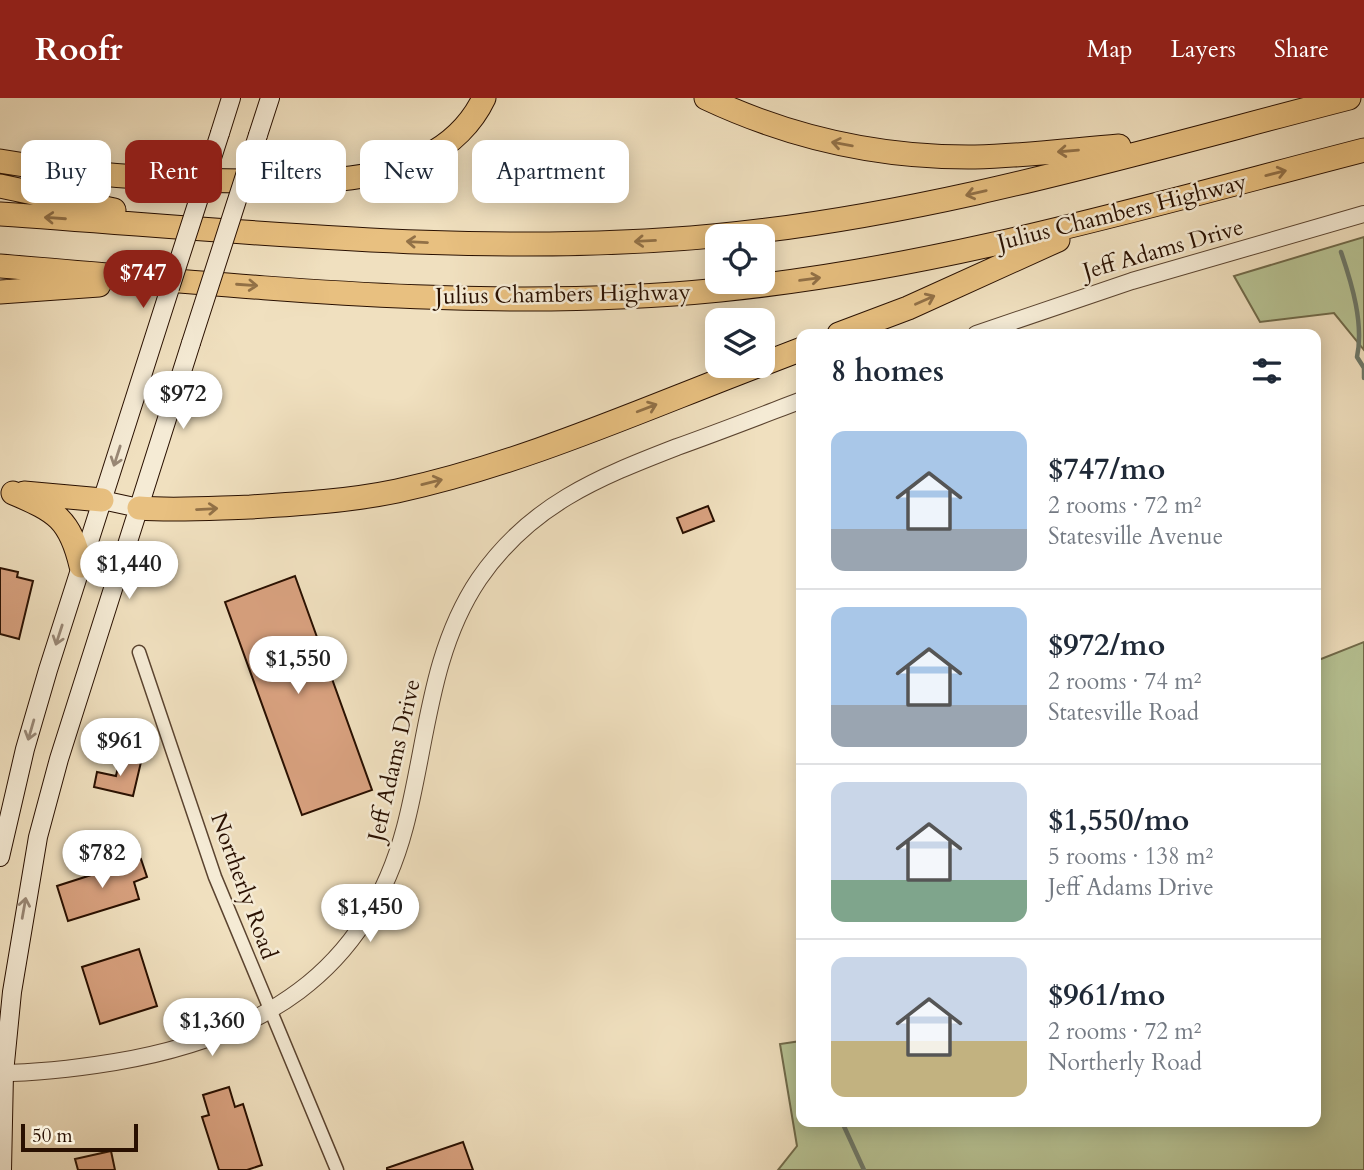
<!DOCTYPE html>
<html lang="en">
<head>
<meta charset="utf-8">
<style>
	body { margin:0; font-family:Cardo,serif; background:#f2f2f3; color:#1f2937; height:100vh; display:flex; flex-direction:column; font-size:26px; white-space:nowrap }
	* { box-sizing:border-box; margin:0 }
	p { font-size:23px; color:#747a83 }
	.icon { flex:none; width:38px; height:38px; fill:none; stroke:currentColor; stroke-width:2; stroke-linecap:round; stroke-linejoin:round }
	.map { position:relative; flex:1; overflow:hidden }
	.details { position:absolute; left:796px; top:231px; width:525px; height:798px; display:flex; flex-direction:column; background:#fff; border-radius:14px; box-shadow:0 4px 18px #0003 }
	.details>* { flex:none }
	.hud { position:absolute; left:21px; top:42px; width:665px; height:63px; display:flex; gap:14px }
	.controls { position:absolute; left:705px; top:126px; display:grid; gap:14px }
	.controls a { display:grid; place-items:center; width:70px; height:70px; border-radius:14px; background:#fff; box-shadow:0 4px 18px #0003; font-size:35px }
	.scale { position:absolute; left:21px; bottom:18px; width:117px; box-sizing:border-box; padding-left:7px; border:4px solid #291001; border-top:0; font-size:19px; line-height:24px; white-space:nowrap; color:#291001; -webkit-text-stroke:5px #f5ebd5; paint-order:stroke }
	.price { position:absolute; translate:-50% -60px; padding:0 16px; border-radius:24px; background:#fff; color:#222; font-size:23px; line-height:46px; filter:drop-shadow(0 2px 4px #0008) }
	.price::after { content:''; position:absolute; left:50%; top:42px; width:21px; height:16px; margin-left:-10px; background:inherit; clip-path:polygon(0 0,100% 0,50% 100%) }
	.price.selected { background:#8f2418; color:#fff }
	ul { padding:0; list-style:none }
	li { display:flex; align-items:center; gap:21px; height:175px; padding:0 35px }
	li+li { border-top:2px solid #e0e1e3 }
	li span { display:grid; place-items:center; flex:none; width:196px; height:140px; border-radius:14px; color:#555 }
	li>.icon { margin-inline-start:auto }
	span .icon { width:84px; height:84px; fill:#fffc; stroke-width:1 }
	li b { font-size:30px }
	h2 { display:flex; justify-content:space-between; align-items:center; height:84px; padding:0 35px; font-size:30px }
	.pill { padding:0 24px; border-radius:14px; background:#fff; box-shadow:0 4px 18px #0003; font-size:24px; line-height:63px }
	.pill.selected { background:#8f2418; color:#fff }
	header { display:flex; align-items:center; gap:42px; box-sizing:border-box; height:98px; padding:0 35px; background:#8f2418; color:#fff }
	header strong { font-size:33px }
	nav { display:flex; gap:38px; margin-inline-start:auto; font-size:24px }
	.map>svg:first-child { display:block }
	.green { fill:#b7c394; stroke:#706a4a; stroke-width:2 }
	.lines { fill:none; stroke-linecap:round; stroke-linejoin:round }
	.stream { stroke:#6d7869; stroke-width:4.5 }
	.building { fill:#d8a17f; stroke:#291001; stroke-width:2 }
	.minor-casing { stroke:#5b4430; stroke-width:15 }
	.tertiary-casing { stroke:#5b4430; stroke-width:18 }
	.secondary-casing { stroke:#291001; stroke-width:20 }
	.motorway-casing { stroke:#291001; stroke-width:25 }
	.minor { stroke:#f5ebd5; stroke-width:12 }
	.tertiary { stroke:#f5ebd5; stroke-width:16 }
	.secondary { stroke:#f5ebd5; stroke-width:18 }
	.motorway { stroke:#e8c080; stroke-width:23 }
	.secondary-bridge-casing { stroke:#291001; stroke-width:20; stroke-linecap:butt }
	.secondary-bridge { stroke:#f5ebd5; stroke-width:18 }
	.oneway { stroke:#927147 }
	.oneway2 { stroke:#998876 }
	.labels { text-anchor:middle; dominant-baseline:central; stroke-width:5; stroke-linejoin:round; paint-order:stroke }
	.street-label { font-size:23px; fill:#291001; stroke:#f5ebd5 }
</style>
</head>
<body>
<header>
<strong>Roofr</strong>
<nav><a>Map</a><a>Layers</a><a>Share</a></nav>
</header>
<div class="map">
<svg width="1364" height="1072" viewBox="0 0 1364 1072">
	<rect width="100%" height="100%" fill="#f0e0bf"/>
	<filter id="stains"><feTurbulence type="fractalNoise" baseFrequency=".00286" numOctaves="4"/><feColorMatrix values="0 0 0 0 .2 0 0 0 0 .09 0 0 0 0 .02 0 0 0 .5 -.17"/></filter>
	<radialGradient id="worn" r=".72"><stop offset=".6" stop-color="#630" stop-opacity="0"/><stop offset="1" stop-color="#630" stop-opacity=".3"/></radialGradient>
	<!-- green -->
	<path class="green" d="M1364 139V252L1334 215 1260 224 1234 178Z
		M1364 544V1072H778L797 1048 780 946 801 943 802 1024H1316V563Z"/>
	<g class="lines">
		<!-- stream -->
		<path class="stream" d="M1341 154C1352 186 1364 226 1357 259L1364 270V280
			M842 1024 864 1072"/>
	</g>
	<!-- building -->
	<path class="building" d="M708 408 714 423 683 435 677 420Z
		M0 470 18 474 17 479 33 483 19 541 0 536Z
		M295 478 372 692 302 717 225 504Z
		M120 659 141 664 133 698 94 689 97 674 116 678Z
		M141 761 147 779 134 784 139 801 68 823 57 788Z
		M139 851 157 908 100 926 82 869Z
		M229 989 235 1009 243 1006 262 1067 247 1072H219L202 1019 209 1017 203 997Z
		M463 1044 473 1072H387V1070Z
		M111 1053 115 1072H78L75 1061Z"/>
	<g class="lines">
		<defs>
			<path id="minor" d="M139 554 215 779 337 1072"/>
			<path id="tertiary" d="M976 236 1132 183 1364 116
				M0 975C38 975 78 970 115 964 258 940 366 877 405 729 427 646 429 555 479 481 530 407 597 380 677 349 719 334 760 318 802 302"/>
			<path id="secondary" d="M220 35 231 0
				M258 37 270 0
				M102 402 139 410
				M0 759 25 651 48 572 170 190
				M2 1072 4 975 12 894 38 739 59 661 191 245"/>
			<path id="motorway" d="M706 0C791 40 882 60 975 59 1023 58 1071 52 1119 48
				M0 63C81 77 161 82 243 83 303 84 370 86 425 59 451 46 472 25 484 0
				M0 88 114 112
				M0 116C237 132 475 160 713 138 929 118 1139 54 1349 0
				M0 168C239 187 481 216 720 192 940 170 1151 107 1364 52
				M0 194 99 187
				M839 236 908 210 1058 142
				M763 266 802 251
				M13 395C56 413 70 421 81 468
				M24 395 102 402
				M139 410C176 413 213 410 250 409 299 406 349 403 397 393 521 366 639 313 757 268"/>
		</defs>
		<!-- minor casing -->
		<use href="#minor" class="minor-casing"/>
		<!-- tertiary casing -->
		<use href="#tertiary" class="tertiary-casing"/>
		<!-- secondary casing -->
		<use href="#secondary" class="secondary-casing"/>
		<!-- motorway casing -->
		<use href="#motorway" class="motorway-casing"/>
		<!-- minor -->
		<use href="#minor" class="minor"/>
		<!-- tertiary -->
		<use href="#tertiary" class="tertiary"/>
		<!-- secondary -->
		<use href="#secondary" class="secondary"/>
		<!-- motorway -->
		<use href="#motorway" class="motorway"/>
		<defs>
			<path id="secondary-bridge" d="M170 190 220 35
				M191 245 258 37"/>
		</defs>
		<!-- secondary-bridge casing -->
		<use href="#secondary-bridge" class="secondary-bridge-casing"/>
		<!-- secondary-bridge -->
		<use href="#secondary-bridge" class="secondary-bridge"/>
	</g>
	<!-- one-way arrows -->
	<defs><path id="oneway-shaft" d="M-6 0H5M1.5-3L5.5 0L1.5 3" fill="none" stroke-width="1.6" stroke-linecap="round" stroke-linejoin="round" transform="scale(1.75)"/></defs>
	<g class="oneway">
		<use href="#oneway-shaft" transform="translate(842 46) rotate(-170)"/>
		<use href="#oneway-shaft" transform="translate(1068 53) rotate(175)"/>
		<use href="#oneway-shaft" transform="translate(1276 75) rotate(-14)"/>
		<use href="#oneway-shaft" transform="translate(976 95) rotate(167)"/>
		<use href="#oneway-shaft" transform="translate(55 120) rotate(-176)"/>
		<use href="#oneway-shaft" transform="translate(645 143) rotate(177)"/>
		<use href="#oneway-shaft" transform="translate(417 144) rotate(-177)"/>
		<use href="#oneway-shaft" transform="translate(810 181) rotate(-8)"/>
		<use href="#oneway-shaft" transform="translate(247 187) rotate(4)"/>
		<use href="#oneway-shaft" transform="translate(925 202) rotate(-24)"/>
		<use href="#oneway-shaft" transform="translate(647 310) rotate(-21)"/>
		<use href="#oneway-shaft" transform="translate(432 384) rotate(-14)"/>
		<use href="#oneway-shaft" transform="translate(207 411) rotate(-3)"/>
	</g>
	<g class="oneway2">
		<use href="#oneway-shaft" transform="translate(117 358) rotate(108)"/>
		<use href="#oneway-shaft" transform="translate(59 537) rotate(108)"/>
		<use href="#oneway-shaft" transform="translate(31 632) rotate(106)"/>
		<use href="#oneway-shaft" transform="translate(24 810) rotate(-80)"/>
	</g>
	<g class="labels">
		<!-- street labels -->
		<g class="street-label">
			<text transform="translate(1122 114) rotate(-14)">Julius Chambers Highway</text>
			<text transform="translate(1163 151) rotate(-16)">Jeff Adams Drive</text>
			<text transform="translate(563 196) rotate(-1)">Julius Chambers Highway</text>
			<text transform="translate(394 662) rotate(-77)">Jeff Adams Drive</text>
			<text transform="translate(244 788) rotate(70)">Northerly Road</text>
		</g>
	</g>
	<rect width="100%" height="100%" filter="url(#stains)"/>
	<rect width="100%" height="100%" fill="url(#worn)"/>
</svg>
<div class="controls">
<a><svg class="icon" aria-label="locate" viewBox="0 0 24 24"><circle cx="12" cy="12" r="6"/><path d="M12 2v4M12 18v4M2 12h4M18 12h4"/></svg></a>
<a><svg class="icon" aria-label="layers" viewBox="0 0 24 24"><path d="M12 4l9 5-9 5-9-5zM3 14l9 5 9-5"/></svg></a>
</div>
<div class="scale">50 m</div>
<b class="price selected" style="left:143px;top:212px">$747</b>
<b class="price" style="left:183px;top:333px">$972</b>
<b class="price" style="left:129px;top:503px">$1,440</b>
<b class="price" style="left:298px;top:598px">$1,550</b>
<b class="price" style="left:120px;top:680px">$961</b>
<b class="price" style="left:102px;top:792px">$782</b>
<b class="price" style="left:370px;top:846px">$1,450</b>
<b class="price" style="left:212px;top:960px">$1,360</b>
<div class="hud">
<a class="pill">Buy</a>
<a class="pill selected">Rent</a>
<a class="pill">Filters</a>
<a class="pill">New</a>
<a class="pill">Apartment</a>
</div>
<section class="details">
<h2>8 homes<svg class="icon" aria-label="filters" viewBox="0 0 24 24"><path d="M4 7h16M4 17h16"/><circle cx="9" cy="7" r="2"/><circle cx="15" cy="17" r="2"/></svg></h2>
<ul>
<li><span style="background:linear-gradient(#a9c7e8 70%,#9aa5b1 0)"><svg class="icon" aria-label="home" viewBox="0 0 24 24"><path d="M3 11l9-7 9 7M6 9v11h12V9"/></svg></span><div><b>$747/mo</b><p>2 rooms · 72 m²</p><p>Statesville Avenue</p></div></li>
<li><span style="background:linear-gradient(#a9c7e8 70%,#9aa5b1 0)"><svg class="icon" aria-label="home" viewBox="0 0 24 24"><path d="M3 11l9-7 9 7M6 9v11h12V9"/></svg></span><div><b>$972/mo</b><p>2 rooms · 74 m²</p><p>Statesville Road</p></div></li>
<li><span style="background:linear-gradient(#c9d6e8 70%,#7fa58c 0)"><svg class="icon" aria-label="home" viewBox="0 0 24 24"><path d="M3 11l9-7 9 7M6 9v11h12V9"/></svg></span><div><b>$1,550/mo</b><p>5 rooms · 138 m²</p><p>Jeff Adams Drive</p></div></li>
<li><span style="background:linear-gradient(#c9d6e8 60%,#c2b280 0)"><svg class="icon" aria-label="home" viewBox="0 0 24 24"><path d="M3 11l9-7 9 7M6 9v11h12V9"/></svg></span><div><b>$961/mo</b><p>2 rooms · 72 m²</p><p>Northerly Road</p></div></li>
</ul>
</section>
</div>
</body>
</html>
